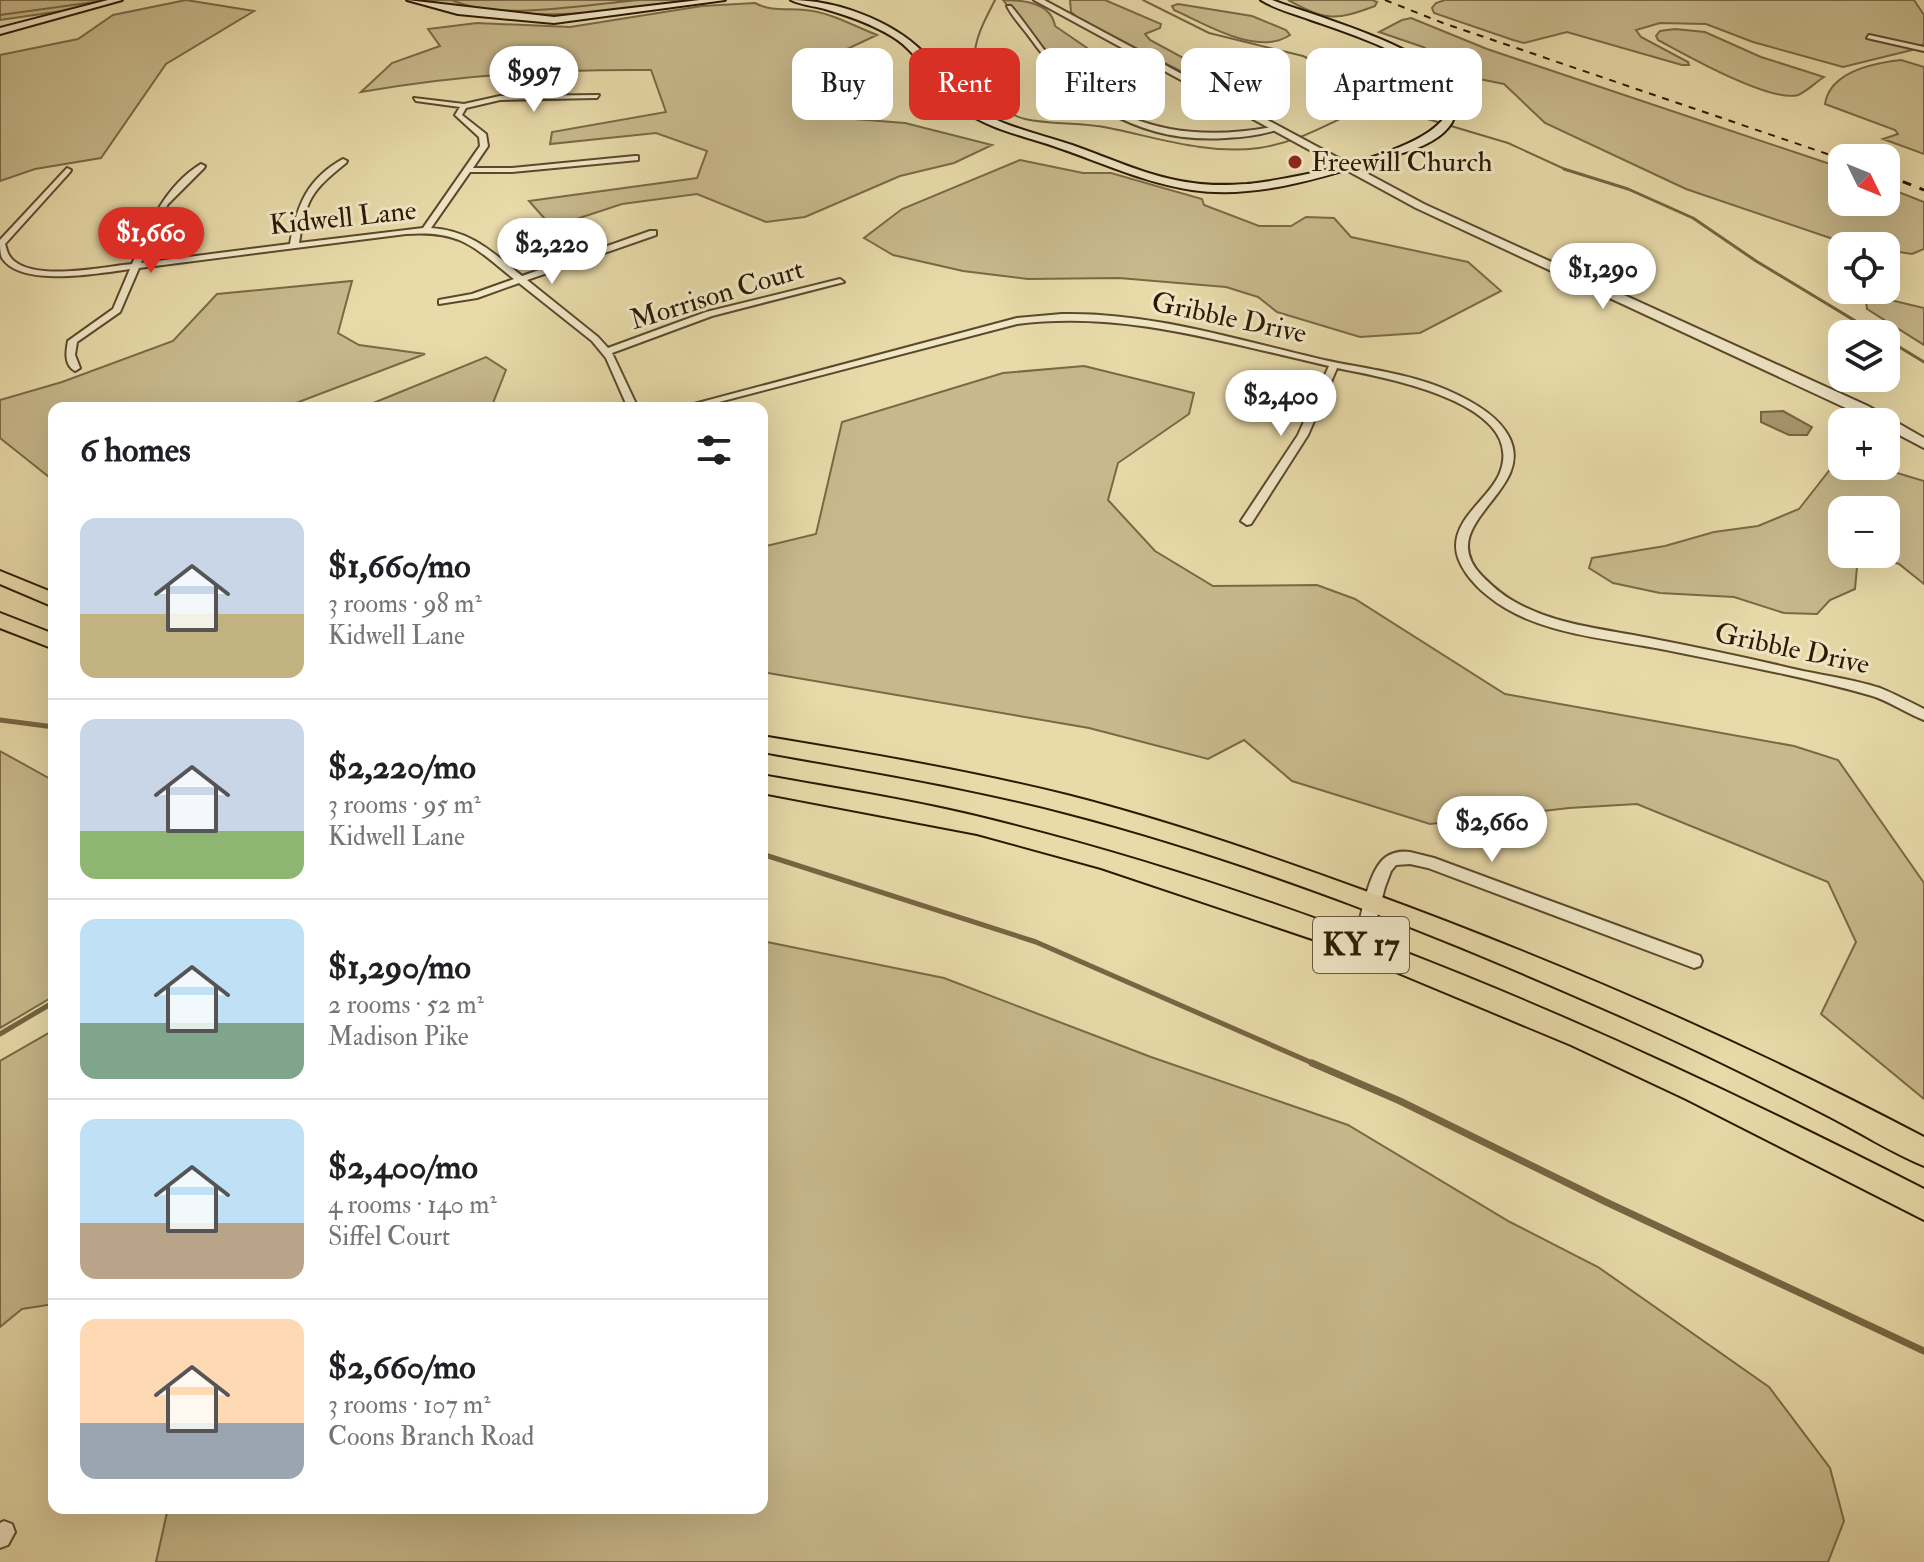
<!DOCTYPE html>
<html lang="en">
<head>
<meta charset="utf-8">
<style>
	body { margin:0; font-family:"IM FELL Double Pica",serif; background:#f6f6f6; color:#202124; height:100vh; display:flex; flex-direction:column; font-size:30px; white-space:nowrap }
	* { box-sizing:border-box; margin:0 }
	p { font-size:26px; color:#757577 }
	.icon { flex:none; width:44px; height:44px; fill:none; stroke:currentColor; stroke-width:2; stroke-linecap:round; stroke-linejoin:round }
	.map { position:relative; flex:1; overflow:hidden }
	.sheet { position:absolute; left:48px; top:402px; width:720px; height:1112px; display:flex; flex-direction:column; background:#fff; border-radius:16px; box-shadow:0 8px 32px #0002 }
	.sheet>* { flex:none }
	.hud { position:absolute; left:792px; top:48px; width:760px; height:72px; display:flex; gap:16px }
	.needle { width:52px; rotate:133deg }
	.controls { position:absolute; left:1828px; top:144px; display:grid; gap:16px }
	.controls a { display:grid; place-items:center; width:72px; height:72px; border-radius:16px; background:#fff; box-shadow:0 8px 32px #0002; font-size:40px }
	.price { position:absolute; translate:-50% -68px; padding:0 18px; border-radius:28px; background:#fff; color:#222; font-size:26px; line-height:52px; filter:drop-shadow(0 2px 4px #0008) }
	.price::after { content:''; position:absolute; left:50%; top:48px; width:24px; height:18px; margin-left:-12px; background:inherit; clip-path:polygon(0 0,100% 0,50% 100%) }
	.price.selected { background:#d93025; color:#fff }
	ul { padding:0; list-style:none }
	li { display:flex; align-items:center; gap:24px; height:200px; padding:0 32px }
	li+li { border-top:2px solid #e0e0e0 }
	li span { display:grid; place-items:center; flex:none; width:224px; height:160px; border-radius:16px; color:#555 }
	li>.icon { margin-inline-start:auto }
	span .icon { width:96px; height:96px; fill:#fffc; stroke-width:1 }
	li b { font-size:34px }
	h2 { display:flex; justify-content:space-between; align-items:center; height:96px; padding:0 32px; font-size:34px }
	.pill { padding:0 28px; border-radius:16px; background:#fff; box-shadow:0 8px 32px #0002; font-size:28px; line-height:72px }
	.pill.selected { background:#d93025; color:#fff }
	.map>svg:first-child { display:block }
	.green { fill:#c8b98c; stroke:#7a6946; stroke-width:2 }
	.water { fill:#a89870; stroke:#776543; stroke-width:2 }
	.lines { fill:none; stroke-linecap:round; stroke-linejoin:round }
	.stream-far3 { stroke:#776543; stroke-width:2 }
	.stream-far2 { stroke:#776543; stroke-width:3 }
	.stream-far1 { stroke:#776543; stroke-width:5 }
	.stream { stroke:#776543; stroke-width:7 }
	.minor-casing { stroke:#5c492a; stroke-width:4 }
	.tertiary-casing { stroke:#5c492a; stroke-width:4 }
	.secondary-casing { stroke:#2d1900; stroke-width:4 }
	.primary-casing { stroke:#2d1900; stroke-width:4 }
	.minor { fill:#f0e7c7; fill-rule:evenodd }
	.tertiary { fill:#f0e7c7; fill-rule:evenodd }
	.secondary { fill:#f0e7c7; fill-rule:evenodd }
	.primary { fill:#e8daa9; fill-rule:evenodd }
	.rail-far1 { stroke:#2d1900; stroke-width:2; stroke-dasharray:7 7; stroke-linecap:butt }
	.rail { stroke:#2d1900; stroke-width:3; stroke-dasharray:9 9; stroke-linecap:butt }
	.poi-dot { fill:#8f2418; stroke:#f0e7c7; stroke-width:3 }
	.labels { text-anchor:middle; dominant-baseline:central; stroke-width:6; stroke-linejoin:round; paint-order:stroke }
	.far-poi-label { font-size:28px; fill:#2d1900; stroke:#f0e7c7; text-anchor:start }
	.far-street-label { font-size:28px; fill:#2d1900; stroke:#f0e7c7 }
	.shield { fill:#f0e7c7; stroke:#68573c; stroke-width:2 }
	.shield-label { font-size:32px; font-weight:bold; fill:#2d1900 }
</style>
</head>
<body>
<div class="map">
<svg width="1924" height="1562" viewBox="0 0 1924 1562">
	<rect width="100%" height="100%" fill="#e8daa9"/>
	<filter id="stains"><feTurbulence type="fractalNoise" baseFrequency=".0025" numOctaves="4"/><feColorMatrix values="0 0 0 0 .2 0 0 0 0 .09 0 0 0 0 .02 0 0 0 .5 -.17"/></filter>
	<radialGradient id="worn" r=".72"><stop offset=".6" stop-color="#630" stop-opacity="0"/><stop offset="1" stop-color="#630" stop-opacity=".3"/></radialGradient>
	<!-- green -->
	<path class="green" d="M0 0H112L69 10 0 20Z
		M186 0 254 11 166 64 101 158 35 169 0 181V55L78 39 113 15Z
		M425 0H711C614 12 521 25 425 0Z
		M1003 0C1022 0 1051 2 1055 26L1087 48 1098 66 1136 95C1127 100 1117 106 1106 103 1061 91 1030 35 1003 0Z
		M1070 0H1105L1161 24 1160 28 1145 34 1150 40 1202 68 1196 72H1182L1078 18 1071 12Z
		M1288 0H1372L1377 2 1375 6C1335 21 1327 21 1288 0Z
		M1445 0H1914L1924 15V44L1912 50 1843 67 1753 42 1706 24 1660 23 1636 30 1641 37 1688 62 1689 65H1682L1567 32 1524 43 1513 40 1434 13 1432 8 1436 3Z
		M755 3C772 12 787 8 805 10 830 12 854 26 877 35L847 49 838 98 854 119 905 123 992 145 954 163 900 176 805 217 766 222 697 194 622 204 552 227 529 201 697 178 707 151 656 133 550 144 552 132 666 112 651 70C554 69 456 75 361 92L392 63 440 46 428 29 477 23 570 27 702 6Z
		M1178 4 1252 16 1286 30 1290 35C1257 57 1206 24 1174 10L1172 6Z
		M1411 18 1487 49 1842 168V202H1886V187L1924 202V249L1912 254 1886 250V246L1839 241 1686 189 1545 123 1504 84 1474 78 1423 47 1379 32 1402 20Z
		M1675 29 1705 32 1761 57 1824 77C1816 82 1806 92 1798 95 1770 103 1684 54 1658 40L1656 36 1660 31Z
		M1901 60 1924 67V154L1883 139 1898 134 1895 130 1825 104C1830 71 1874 63 1901 60Z
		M1020 160 1083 173H1111L1202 199 1204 205 1259 226H1291L1306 217 1334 218 1351 237 1468 262 1501 291 1420 333 1360 337 1277 312 1258 297 1226 287 1119 278 1028 279 963 271 893 255 864 238 902 209Z
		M352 281 338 333 359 345 425 354 283 408H54V481L0 438V400L62 382 173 341 217 294Z
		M1865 294 1924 308V345L1867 309Z
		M486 357 506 370 491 408H361Z
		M1084 366 1194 393 1189 414 1118 463 1108 500 1155 551 1213 586 1317 585 1355 599 1505 694 1794 746 1838 760 1924 883V1099L1821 1014 1856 942 1828 882 1637 804 1569 808 1430 824 1292 781 1244 740 1208 759 1089 728 762 672V547L816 534 842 422 1003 373Z
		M1839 458H1842V466H1874L1924 481V584L1899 564 1868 554H1886V510H1842V554H1865L1857 567 1855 589 1830 600 1817 614 1784 613 1734 597 1660 593 1613 583 1589 568 1592 558 1665 546 1714 532 1758 526 1799 509Z
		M0 751 54 781V996L0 1028Z
		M762 941 944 978 1151 1057 1348 1125 1510 1222 1598 1267 1769 1387 1830 1468 1844 1521 1828 1562H156L168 1508H762Z
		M54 1030V1304L22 1309 0 1327V1061Z"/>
	<!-- water -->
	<path class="water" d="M1783 411 1812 427 1807 435H1789L1761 422V412Z"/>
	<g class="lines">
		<!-- stream-far3 -->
		<path class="stream-far3" d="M452 0C500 22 587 4 640 0
			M995 0C987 16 977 33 975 51 971 82 995 111 1025 119 1052 125 1081 122 1109 128 1158 138 1209 155 1259 148 1301 142 1334 120 1372 104
			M1143 0 1209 33 1303 56 1317 63 1333 87 1357 98 1508 143 1569 171
			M0 15 109 0"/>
		<!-- stream-far2 -->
		<path class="stream-far2" d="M1564 169 1628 189 1693 218 1756 261 1877 334
			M1886 339 1924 362"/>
		<!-- stream-far1 -->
		<path class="stream-far1" d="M0 720 54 727
			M762 854 1036 942 1317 1065
			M0 1034 54 1002"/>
		<!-- stream -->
		<path class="stream" d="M1312 1063 1400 1101 1606 1202 1924 1351"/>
		<defs>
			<path id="minor" d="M1007 6H1011C1027 25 1040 46 1056 65 1116 130 1193 143 1277 126L1281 128C1265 135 1244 137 1226 138 1140 144 1076 103 1028 35 1021 26 1011 15 1007 6Z
				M1869 35 1924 47V51L1867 38Z
				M599 95 597 98 500 100 466 108 462 115 486 134 488 146 473 168H512L635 156H638V160L512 172H470L431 228C472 231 492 252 522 276L650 231H656V235L527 280 598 337 608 348 706 312 840 279 844 282 712 316 612 353 638 408H628L606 358 592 341 519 283 477 298 439 304V300L472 294 514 279C474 247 461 230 406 234L139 268 120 312 77 342 75 355 80 368 75 371C64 365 66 352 68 341L113 309 130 269C100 273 21 288 2 258 0 253 0 247 0 240L67 168 71 170 70 172 5 244C7 251 8 256 14 261 38 281 102 267 132 264 148 226 165 186 201 164L205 166 204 168 168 204 157 223 141 263 290 244C297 205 307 179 343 159L347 161 346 163C311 191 306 199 299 243L423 228 480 146 479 137 455 115 460 107 416 101 414 98 464 104 500 96Z
				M1062 314C1151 312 1238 340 1324 360 1365 369 1408 373 1447 390 1470 400 1498 415 1509 437 1537 492 1431 523 1482 576 1492 586 1502 595 1515 602 1556 625 1604 629 1649 638 1701 648 1752 659 1803 671 1828 676 1856 680 1880 688 1895 694 1910 702 1924 709V720C1905 713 1888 700 1869 695 1801 676 1730 663 1661 649 1605 638 1534 634 1488 596 1474 585 1456 565 1456 546 1456 517 1488 499 1499 475 1531 402 1381 377 1337 368L1308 435 1251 524 1247 525 1241 521 1298 435 1329 366C1226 343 1124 310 1017 324L696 408H679L1017 318Z
				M1410 852 1434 858 1700 956 1702 961 1700 966 1694 968 1428 868 1410 864 1396 865 1391 871 1385 887 1368 951 1362 953 1356 951 1354 946C1360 924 1367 870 1386 857 1393 852 1402 851 1410 852Z
				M4 1521 12 1524 15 1532 8 1545 0 1548V1523Z"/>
			<path id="tertiary" d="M1034 0H1044L1424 204 1868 406 1924 438V448L1886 428V422H1876L1416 208Z"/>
			<path id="secondary" d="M108 0H122L0 34V28Z
				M407 0 554 17 700 0H725L554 23 458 14Z
				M791 0C835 0 891 20 923 52 949 78 956 102 992 118 1018 130 1045 136 1072 145 1112 159 1151 178 1193 183 1211 186 1230 185 1247 184 1284 181 1522 140 1427 72 1392 47 1351 34 1311 20 1295 14 1275 9 1261 0H1272C1314 16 1436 49 1454 90 1462 109 1453 127 1438 137 1420 150 1397 154 1376 161 1317 179 1254 199 1192 190 1145 183 1103 163 1059 148 1025 136 987 129 958 107 932 87 922 55 893 37 872 24 849 16 825 9 814 6 801 5 791 0Z"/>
			<path id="primary" d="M0 571 54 593V607L0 584Z
				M0 613 54 634V649L0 628Z
				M762 736C864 753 966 770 1067 795 1169 821 1269 856 1368 892 1559 962 1744 1042 1924 1137V1166C1892 1153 1861 1133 1830 1117 1762 1082 1693 1048 1623 1017 1445 938 1256 862 1067 813 967 787 864 770 762 752Z
				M762 775C833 788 906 799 976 816 1308 896 1621 1034 1924 1189V1220L1686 1099 1571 1045 1336 947 1101 868 977 834 762 793Z"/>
		</defs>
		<!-- minor casing -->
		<use href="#minor" class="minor-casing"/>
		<!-- tertiary casing -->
		<use href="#tertiary" class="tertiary-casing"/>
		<!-- secondary casing -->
		<use href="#secondary" class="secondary-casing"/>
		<!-- primary casing -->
		<use href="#primary" class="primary-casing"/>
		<!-- minor -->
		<use href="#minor" class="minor"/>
		<!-- tertiary -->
		<use href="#tertiary" class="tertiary"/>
		<!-- secondary -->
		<use href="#secondary" class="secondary"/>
		<!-- primary -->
		<use href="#primary" class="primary"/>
		<!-- rail-far1 -->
		<path class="rail-far1" d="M1385 0 1443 23 1842 159"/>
		<!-- rail -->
		<path class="rail" d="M1886 175 1924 190"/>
	</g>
	<!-- markers -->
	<circle class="poi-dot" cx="1295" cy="162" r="8"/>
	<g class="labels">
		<!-- far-poi labels -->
		<g class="far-poi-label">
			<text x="1311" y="162">Freewill Church</text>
		</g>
		<!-- far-street labels -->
		<g class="far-street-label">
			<text transform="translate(343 218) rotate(-6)">Kidwell Lane</text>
			<text transform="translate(717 295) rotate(-17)">Morrison Court</text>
			<text transform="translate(1229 318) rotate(12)">Gribble Drive</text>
			<text transform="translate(1792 649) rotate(12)">Gribble Drive</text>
		</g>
		<!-- shield labels -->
		<rect class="shield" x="1313" y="917" width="96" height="56" rx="6"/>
		<g class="shield-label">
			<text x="1361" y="945">KY 17</text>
		</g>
	</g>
	<rect width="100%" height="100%" filter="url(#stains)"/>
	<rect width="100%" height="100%" fill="url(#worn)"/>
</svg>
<div class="controls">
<a><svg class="needle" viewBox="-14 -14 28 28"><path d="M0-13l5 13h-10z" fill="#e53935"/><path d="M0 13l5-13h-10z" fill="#757577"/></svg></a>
<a><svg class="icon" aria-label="locate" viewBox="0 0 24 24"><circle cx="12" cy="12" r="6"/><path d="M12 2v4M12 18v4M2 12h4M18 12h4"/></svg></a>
<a><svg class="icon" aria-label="layers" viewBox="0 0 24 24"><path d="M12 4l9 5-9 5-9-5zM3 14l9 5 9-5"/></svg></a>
<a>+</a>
<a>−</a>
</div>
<b class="price" style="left:534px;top:114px">$997</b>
<b class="price selected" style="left:151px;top:275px">$1,660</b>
<b class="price" style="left:552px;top:286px">$2,220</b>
<b class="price" style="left:1603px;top:311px">$1,290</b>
<b class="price" style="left:1281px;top:438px">$2,400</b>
<b class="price" style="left:1492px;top:864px">$2,660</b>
<div class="hud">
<a class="pill">Buy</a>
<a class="pill selected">Rent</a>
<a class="pill">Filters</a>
<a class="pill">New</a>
<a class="pill">Apartment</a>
</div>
<section class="sheet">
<h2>6 homes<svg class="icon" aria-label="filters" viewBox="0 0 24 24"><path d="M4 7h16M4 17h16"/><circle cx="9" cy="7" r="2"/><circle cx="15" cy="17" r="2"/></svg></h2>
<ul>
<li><span style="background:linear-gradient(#c9d6e8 60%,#c2b280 0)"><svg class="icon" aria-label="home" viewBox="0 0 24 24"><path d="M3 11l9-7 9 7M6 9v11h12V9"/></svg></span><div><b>$1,660/mo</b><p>3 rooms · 98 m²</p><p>Kidwell Lane</p></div></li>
<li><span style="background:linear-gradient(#c9d6e8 70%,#8fb573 0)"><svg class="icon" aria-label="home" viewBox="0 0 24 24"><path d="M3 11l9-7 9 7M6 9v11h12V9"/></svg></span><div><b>$2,220/mo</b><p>3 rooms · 95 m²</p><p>Kidwell Lane</p></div></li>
<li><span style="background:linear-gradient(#bfe0f5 65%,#7fa58c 0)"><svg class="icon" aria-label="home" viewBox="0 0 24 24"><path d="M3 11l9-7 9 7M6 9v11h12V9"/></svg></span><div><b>$1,290/mo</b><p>2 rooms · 52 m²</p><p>Madison Pike</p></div></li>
<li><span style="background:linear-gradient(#bfe0f5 65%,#b9a48a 0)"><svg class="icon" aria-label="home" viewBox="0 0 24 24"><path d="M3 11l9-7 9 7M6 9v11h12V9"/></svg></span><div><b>$2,400/mo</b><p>4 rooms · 140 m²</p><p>Siffel Court</p></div></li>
<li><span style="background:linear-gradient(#ffd9b3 65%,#9aa5b1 0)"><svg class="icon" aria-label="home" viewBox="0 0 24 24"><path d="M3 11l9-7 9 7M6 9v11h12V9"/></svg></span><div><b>$2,660/mo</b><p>3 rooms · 107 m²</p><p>Coons Branch Road</p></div></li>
</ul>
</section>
</div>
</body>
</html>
